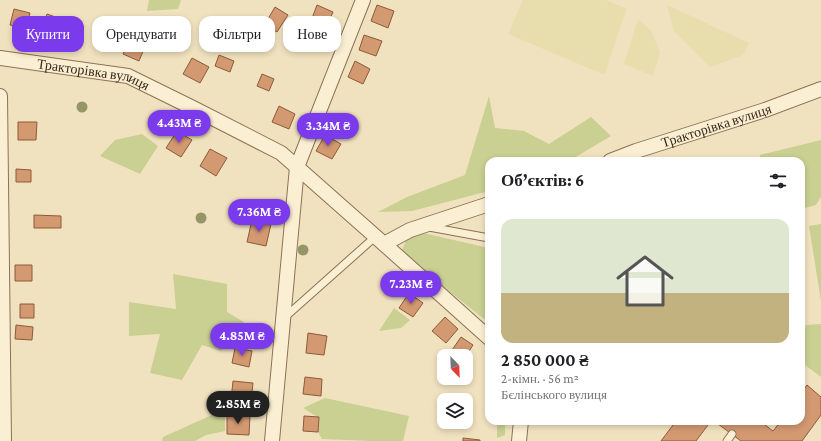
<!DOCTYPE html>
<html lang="uk">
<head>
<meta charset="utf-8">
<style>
	body { margin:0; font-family:"Crimson Pro",serif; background:#f2f2f2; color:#202124; height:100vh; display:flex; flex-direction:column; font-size:15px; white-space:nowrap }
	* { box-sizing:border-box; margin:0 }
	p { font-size:13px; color:#757577 }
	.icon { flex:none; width:22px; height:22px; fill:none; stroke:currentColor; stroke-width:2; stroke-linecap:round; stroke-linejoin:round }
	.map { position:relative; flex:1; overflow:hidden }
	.drawer { position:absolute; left:485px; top:157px; width:320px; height:268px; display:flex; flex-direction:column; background:#fff; border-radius:12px; box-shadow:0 2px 6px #0003 }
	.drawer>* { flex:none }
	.guide { position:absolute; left:12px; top:16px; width:380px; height:36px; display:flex; gap:8px }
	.needle { width:26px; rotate:157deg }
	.controls { position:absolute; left:437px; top:349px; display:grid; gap:8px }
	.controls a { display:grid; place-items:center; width:36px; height:36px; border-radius:8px; background:#fff; box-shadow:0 2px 6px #0003; font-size:20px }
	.price { position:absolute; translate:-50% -34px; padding:0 9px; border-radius:14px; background:#7c3aed; color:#fff; font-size:13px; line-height:26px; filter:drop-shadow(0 1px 2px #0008) }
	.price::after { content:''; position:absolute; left:50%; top:24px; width:12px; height:9px; margin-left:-6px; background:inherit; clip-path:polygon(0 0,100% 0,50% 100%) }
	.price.on { background:#222; color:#fff }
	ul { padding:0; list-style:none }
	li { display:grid; align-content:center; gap:8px; height:212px; padding:0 16px }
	li span { display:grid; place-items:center; height:124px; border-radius:12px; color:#555 }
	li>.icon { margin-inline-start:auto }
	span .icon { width:72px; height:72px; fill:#fffc; stroke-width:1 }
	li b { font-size:17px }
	h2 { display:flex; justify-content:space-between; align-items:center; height:48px; padding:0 16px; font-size:17px }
	.tag { padding:0 14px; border-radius:12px; background:#fff; box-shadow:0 2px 6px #0003; font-size:14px; line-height:36px }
	.tag.on { background:#7c3aed; color:#fff }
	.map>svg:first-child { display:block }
	.farmland { fill:#e8ddac }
	.green { fill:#c9d092 }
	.building { fill:#d39971; stroke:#8d5a3a }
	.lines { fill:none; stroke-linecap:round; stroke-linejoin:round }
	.lane-casing { stroke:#8b7256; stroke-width:9 }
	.street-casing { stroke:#8b7256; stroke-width:16 }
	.lane { stroke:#fbefd3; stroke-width:7 }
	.street { stroke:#fbefd3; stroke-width:14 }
	.tree { fill:#959668 }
	.labels { text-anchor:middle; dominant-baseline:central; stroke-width:3; stroke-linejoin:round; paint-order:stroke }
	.street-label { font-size:14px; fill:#3a2a1b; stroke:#f8eccf }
</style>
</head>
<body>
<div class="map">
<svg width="821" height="441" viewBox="0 0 821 441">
	<rect width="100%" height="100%" fill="#f1e2bf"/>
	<!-- farmland -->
	<path class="farmland" d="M523 0H606L627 9 614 45 605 75 508 34Z
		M667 5 749 43 743 55 710 67 674 31Z
		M638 19 652 32 660 53 653 76 624 64Z"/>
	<!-- green -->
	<path class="green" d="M149 0H181L178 9 147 11Z
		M489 96 495 128 524 131 549 144 591 117 611 136 569 161H489V191L412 211 378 212 407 197 465 175Z
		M142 134 158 146 140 174 100 156 115 140Z
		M821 140V197L816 205 801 209V161H759L760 155Z
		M821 224V301L809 226Z
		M410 230 489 248V320L484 319 401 253Z
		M173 274 227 284V312L244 322 221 351 202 345 182 380 150 373 160 334 129 336V302L176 309Z
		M394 308 410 320 401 328 379 331Z
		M821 324V377L801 362V343L806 325Z
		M325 398 409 416 403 441H371L322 439 318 432 319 418 303 408Z
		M225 409V431L206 435 195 441H162L163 437Z
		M497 421H505V435L497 438Z"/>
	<!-- building -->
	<path class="building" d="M317 5 333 12 326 27 311 21Z
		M377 5 394 11 388 28 371 21Z
		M275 7 288 15 277 32 265 24Z
		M14 9 30 13 26 28 10 25Z
		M47 14 61 19 55 36 41 31Z
		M103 29 116 33 111 48 99 44Z
		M364 35 382 41 376 56 359 50Z
		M129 38 146 44 139 61 123 54Z
		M219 55 234 61 230 72 215 66Z
		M192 58 209 67 200 83 183 74Z
		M355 61 370 69 363 84 348 77Z
		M262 74 274 79 269 91 257 86Z
		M279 106 295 114 289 129 272 122Z
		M18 122H37L36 140H18Z
		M177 131 192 140 181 157 166 148Z
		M325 135 341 144 332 159 316 151Z
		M210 149 227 158 216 176 200 166Z
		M16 169 31 170V182H16Z
		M34 215 61 216V228H34Z
		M252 220 271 224 266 246 247 242Z
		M15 265H32V281H15Z
		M409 293 423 303 413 317 399 308Z
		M20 304H34V318H20Z
		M445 317 458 329 446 343 432 331Z
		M16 325 33 327 32 340 15 339Z
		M308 333 327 336 324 355 306 353Z
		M461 337 473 345 466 356H461L452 350Z
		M235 348 252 351 249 367 232 363Z
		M305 377 322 379 321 396 303 394Z
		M233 381 253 383 251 402 231 400Z
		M807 385 821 397V415L802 441H741L714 421H760L773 431 781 421H801V393Z
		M227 415 250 416 249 435 227 434Z
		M304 416 319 417 318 432 303 431Z
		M676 421H711L696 441H661Z
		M463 438 480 440V441H463Z"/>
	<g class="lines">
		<defs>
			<path id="lane" d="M429 227 489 238
				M284 318 375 237
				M727 441 732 434"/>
			<g id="street">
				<path id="s1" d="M0 58 128 76 193 108 281 153 384 244 410 230 489 204"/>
				<path d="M0 96 4 441"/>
				<path id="s2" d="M610 161 636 151 765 110 821 89"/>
				<path d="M384 244 489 338"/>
				<path d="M272 441 297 167 363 0"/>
				<path d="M519 441 521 421"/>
			</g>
		</defs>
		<!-- lane casing -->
		<use href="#lane" class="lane-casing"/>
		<!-- street casing -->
		<use href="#street" class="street-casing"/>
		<!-- lane -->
		<use href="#lane" class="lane"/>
		<!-- street -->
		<use href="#street" class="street"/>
	</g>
	<!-- trees -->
	<g class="tree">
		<circle cx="82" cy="107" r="5.5"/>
		<circle cx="201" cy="218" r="5.5"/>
		<circle cx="303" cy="250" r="5.5"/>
	</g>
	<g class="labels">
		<!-- street labels -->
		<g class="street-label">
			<text stroke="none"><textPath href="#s1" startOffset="95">Тракторівка вулиця</textPath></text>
			<text stroke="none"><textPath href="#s2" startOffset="112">Тракторівка вулиця</textPath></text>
		</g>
	</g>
</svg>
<div class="controls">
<a><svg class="needle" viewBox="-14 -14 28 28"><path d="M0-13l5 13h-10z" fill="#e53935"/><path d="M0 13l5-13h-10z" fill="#757577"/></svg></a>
<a><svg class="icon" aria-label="layers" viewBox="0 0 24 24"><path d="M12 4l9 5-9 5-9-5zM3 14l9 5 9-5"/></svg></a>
</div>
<b class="price" style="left:179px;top:144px">4.43M ₴</b>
<b class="price" style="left:328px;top:147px">3.34M ₴</b>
<b class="price" style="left:259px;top:233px">7.36M ₴</b>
<b class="price" style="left:411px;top:305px">7.23M ₴</b>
<b class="price" style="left:242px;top:357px">4.85M ₴</b>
<b class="price on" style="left:238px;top:425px">2.85M ₴</b>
<div class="guide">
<a class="tag on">Купити</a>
<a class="tag">Орендувати</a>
<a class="tag">Фільтри</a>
<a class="tag">Нове</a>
</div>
<section class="drawer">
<h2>Об’єктів: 6<svg class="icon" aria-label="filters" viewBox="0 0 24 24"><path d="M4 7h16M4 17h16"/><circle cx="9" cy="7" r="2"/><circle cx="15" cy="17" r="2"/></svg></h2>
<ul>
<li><span style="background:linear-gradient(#dfe7d0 60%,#c2b280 0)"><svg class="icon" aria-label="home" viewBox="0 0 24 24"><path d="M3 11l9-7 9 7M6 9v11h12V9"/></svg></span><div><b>2 850 000 ₴</b><p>2-кімн. · 56 m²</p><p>Бєлінського вулиця</p></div></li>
</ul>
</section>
</div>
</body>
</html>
